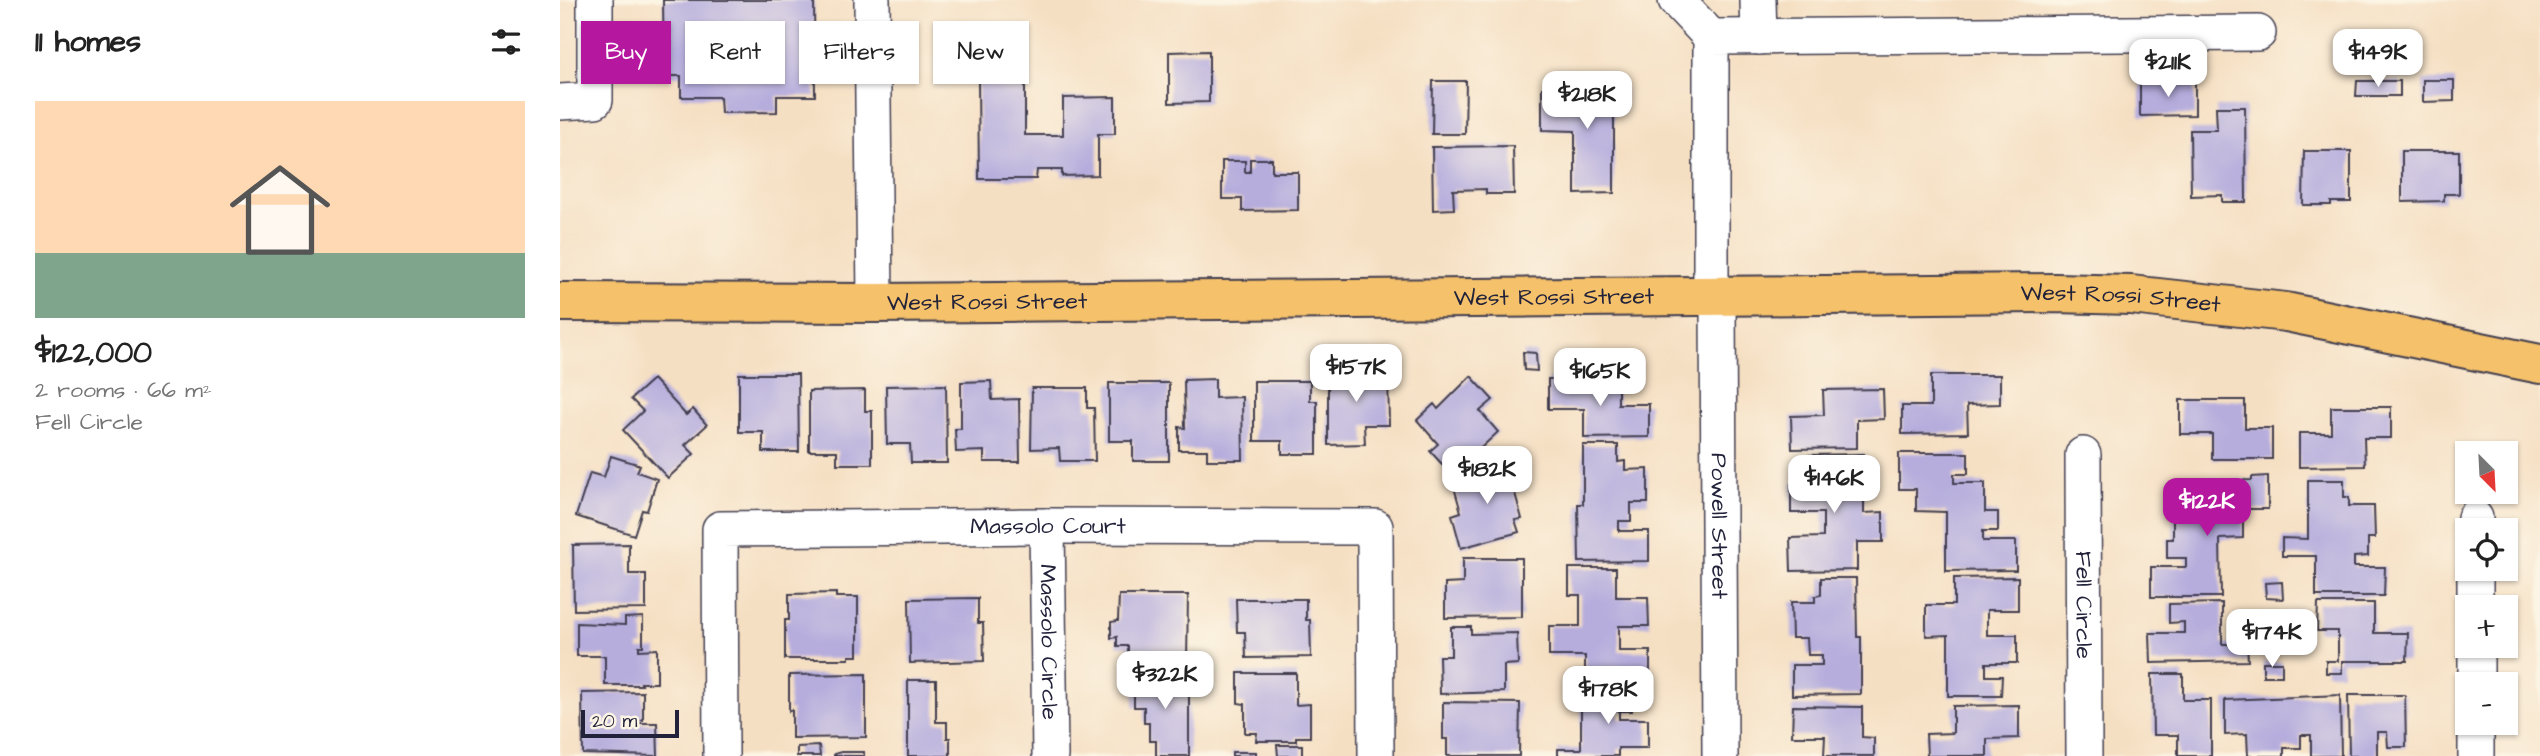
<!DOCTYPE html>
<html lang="en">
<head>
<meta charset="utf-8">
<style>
	body { margin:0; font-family:"Architects Daughter",sans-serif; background:#f6f6f6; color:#222; height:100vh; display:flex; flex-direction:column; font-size:26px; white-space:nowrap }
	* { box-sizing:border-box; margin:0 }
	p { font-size:23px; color:#767676 }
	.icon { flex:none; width:38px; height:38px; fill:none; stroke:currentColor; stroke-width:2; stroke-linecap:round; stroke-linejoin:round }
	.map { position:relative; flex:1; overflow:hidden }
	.drawer { display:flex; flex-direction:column; background:#fff; width:560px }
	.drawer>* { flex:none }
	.guide { position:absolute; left:21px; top:21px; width:665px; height:63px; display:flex; gap:14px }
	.needle { width:46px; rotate:156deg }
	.tools { position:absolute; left:1895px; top:441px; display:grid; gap:14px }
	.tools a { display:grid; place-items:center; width:63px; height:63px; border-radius:0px; background:#fff; box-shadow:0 2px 5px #0004; font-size:35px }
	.scale { position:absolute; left:21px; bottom:18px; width:98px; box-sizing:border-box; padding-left:7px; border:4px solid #22223b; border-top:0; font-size:19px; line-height:24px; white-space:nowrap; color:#22223b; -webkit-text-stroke:5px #fcf5e5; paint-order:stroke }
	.price { position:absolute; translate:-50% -60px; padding:0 16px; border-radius:14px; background:#fff; color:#222; font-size:23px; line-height:46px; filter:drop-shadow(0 2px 4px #0008) }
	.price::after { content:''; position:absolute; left:50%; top:42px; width:21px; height:16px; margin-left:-10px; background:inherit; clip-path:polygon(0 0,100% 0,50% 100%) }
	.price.selected { background:#b5179e; color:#fff }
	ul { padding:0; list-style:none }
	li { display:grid; align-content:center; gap:14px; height:371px; padding:0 35px }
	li+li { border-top:2px solid #e0e0e0 }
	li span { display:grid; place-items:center; height:217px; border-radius:0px; color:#555 }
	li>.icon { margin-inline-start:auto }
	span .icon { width:126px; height:126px; fill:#fffc; stroke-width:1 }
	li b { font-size:30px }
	h2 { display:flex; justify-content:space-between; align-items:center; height:84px; padding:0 35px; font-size:30px }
	.chip { padding:0 24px; border-radius:0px; background:#fff; box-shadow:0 2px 5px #0004; font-size:24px; line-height:63px }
	.chip.selected { background:#b5179e; color:#fff }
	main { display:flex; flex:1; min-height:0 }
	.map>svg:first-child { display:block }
	.building { fill:#b6addd }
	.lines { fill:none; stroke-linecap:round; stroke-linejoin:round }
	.minor-casing { stroke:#423e4f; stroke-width:38 }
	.major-casing { stroke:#423e4f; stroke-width:42 }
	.minor { stroke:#fff; stroke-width:35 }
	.major { stroke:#f5c16b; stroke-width:38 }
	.labels { text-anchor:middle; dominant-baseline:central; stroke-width:6; stroke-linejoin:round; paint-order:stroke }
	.street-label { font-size:23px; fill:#22223b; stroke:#fcf5e5 }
</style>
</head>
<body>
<main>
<section class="drawer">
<h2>11 homes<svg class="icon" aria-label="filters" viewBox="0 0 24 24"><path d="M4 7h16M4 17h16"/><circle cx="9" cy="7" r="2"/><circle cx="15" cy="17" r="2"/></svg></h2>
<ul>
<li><span style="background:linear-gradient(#ffd9b3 70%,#7fa58c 0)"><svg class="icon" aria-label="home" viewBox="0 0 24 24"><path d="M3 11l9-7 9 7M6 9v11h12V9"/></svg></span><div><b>$122,000</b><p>2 rooms · 66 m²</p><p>Fell Circle</p></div></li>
</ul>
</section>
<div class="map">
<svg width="1980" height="756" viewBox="0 0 1980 756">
	<rect width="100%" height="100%" fill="#fcf5e5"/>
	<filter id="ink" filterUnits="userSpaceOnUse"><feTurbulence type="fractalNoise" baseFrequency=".0143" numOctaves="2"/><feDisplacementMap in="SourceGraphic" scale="14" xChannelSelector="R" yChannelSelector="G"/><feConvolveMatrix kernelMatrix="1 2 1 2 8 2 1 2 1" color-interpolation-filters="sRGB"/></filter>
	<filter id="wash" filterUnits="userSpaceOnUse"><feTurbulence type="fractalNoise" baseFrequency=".00686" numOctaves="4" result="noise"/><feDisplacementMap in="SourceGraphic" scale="28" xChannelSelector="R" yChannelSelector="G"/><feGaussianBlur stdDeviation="1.57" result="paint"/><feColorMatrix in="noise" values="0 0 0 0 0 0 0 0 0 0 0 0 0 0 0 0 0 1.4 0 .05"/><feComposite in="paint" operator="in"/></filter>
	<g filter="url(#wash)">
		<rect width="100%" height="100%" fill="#f5dfc2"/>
		<g id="blocks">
			<!-- building -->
			<path class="building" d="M103 0H254L255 96H217V112L161 113 160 97H121V76H104Z
				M649 51V102L609 103V52Z
				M418 80H465V135H503V98L555 97V134H538V175L502 176V170H477L476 179H419Z
				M1863 80H1894V101L1863 102Z
				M873 81H906L905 134H872Z
				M1797 81H1840V96H1796Z
				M1635 82V115L1580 116V83Z
				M1065 87V109H1054V193L1015 194V131L982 130V88Z
				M1656 107H1685L1686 202H1662V195L1631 196 1630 130H1657Z
				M953 146 954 194H926V189L893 190 894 209 873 210 872 147Z
				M1744 151H1791V202H1771V205H1743Z
				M1842 151H1899V194H1884V201L1842 202Z
				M690 159H712V172H738V210L682 211V199H662V161H685V172H690Z
				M963 352 976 353 977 371 964 370Z
				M828 370 829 425H804L805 444 768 445V371Z
				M179 374H238L239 452H203V432H179Z
				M1371 375H1440V404L1407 405 1408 433 1342 434V406H1371Z
				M911 376 933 400 920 411 938 432 892 475 870 451 878 444 857 420 874 404 878 409Z
				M93 379 126 415 133 409 147 425 125 445 134 454 108 478 63 430 83 411 71 399Z
				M655 379V398L682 397 683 460H647V450H619V427L625 428 624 380Z
				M988 379H1058V404H1089V437L1024 438V409H988Z
				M431 381 432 400 459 399 460 462H424V451L396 452 395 429H401V382Z
				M694 381H750V401H757V454H722V441H694Z
				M549 383H609V461H573V441H549Z
				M386 385 387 463H351L350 444H327L326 386Z
				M472 388H527V408H534L535 461H500L499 448 471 449Z
				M1323 389 1324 419 1297 420V448L1232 449 1231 416 1264 415 1263 390Z
				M305 390V411H312V464H277V451H249V391Z
				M1620 400H1685V428H1712V459H1652V434H1620Z
				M1771 407H1831V438H1804L1805 466 1739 467V433H1771Z
				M1023 445H1058V462L1065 461V470L1088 469V503H1071V521H1059V531H1089V561L1019 562 1018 504H1023Z
				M1339 453H1408V474H1394V483H1425V512H1438V531H1423V541H1456V570L1386 571V512L1356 511V489H1339Z
				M1304 454V513L1323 512V542H1297V570L1231 571 1230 538 1263 537V513H1231V484L1265 483V473H1250V455Z
				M51 456 80 465 77 472 97 479 87 511 82 510 74 535 16 516 30 473 44 477Z
				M946 460 962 519 955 520 959 532 901 548 892 515 901 512 894 487 918 480 915 468Z
				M1708 476V509H1683V538L1660 539 1661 597H1591V567H1626V558H1607V539H1613V510L1647 509V481L1692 480V477Z
				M1748 480H1784V497H1789V506H1814L1815 538H1808V556L1794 557V567H1825L1824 596H1756V556H1722V538L1748 539Z
				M69 544V574H86V609L14 610 13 545Z
				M903 558H962V617L885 618V584L903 583Z
				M1009 568H1056V597H1088L1089 626H1059V651H1090V684L1025 685V656H989V626H1020V595H1009Z
				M1458 577V610H1427V635H1457V663H1426V676H1442L1441 696H1388V635L1366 636V605H1394V578Z
				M1261 578H1296L1297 637H1301V694L1232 695V665H1262V655H1248L1247 638H1232L1231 602H1255V596L1261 595Z
				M1722 582 1723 599 1706 598 1705 583Z
				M276 593V597H298V656H289V659H225V620H229V594Z
				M559 595H628L627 660H568V646H557V637L551 638V622L558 621Z
				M418 598V623H423L424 661 350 663 349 599Z
				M676 599H746V620H750L751 657 686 658 685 632H677Z
				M1662 603V644H1687L1688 661 1591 663 1590 633H1624V622L1609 623V604Z
				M1758 603H1814V633H1848L1847 661H1782V673H1766V661H1778V631H1757Z
				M83 617V646H79V650L97 649V683H81L82 685H45V656H17V623L65 625V618Z
				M891 627H911V634L957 633 958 664 944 665V692L880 694 879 656H891Z
				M1703 662H1722V676H1703Z
				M574 673 629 674V756H596V741H589V723H584V707H574Z
				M678 673H736V705L750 704V737H736V741H696L697 733H685V704L678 703Z
				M306 674V737L232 738V710L229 711V675Z
				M1592 674H1623V700H1651V756H1618V735H1593Z
				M348 680H376V722H387V738H390V756H348Z
				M83 692V720H78V723H97L98 756 23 754 22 693Z
				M1021 692H1072V711H1059V719H1088V748H1058V756H998V749H1021Z
				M1780 695 1781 756H1751V735H1741V748H1724V756H1688L1687 734 1665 735V700Z
				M1788 695H1845L1846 747H1828L1827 732H1817V756H1789Z
				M883 702 960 703 959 756H887V739H883Z
				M1459 705V738L1427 739V756H1367L1366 734 1393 733V706Z
				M1233 706 1302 707V737L1314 738V756H1264L1265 736H1232Z
				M717 745H742V756H718Z
				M259 746 260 756H237V747Z
				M281 752H304V756H274V754Z
				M672 752H696V756H672Z"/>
		</g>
	</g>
	<g filter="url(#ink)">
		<use href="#blocks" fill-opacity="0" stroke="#423e4f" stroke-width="2"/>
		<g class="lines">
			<defs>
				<g id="minor">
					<path d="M312 0 315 303"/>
					<path d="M1116 0 1151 37"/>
					<path d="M1198 0 1199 37"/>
					<path d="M0 102 35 100V0"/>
					<path d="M1151 297V37L1698 33"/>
					<path id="s1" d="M1158 297 1160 756"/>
					<path id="s2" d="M1523 455 1524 756"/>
					<path d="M1915 518V530"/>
					<path id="s3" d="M487 526 490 756"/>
					<path d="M1915 569V607"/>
					<path d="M1916 646V684"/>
					<path d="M1916 723V756"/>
					<path id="s4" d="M161 756 160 529 487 526 815 527 816 756"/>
				</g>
				<g id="major">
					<path id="s5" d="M0 302 315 303 1496 293 1571 295 1726 312 1980 364"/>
				</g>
			</defs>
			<!-- minor casing -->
			<use href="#minor" class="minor-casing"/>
			<!-- major casing -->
			<use href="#major" class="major-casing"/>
			<!-- minor -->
			<use href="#minor" class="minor"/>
			<!-- major -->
			<use href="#major" class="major"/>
		</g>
	</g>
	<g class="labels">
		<!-- street labels -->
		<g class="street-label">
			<text stroke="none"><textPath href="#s5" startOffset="994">West Rossi Street</textPath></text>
			<text stroke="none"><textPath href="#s5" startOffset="1561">West Rossi Street</textPath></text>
			<text stroke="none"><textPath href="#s5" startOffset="427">West Rossi Street</textPath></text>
			<text stroke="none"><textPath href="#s1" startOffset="229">Powell Street</textPath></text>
			<text stroke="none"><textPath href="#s4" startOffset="555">Massolo Court</textPath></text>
			<text stroke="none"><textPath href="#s2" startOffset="150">Fell Circle</textPath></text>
			<text stroke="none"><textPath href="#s3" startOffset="116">Massolo Circle</textPath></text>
		</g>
	</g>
</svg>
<div class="tools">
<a><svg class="needle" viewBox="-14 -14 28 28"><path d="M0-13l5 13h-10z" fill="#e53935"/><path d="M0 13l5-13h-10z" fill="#767676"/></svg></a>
<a><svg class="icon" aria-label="locate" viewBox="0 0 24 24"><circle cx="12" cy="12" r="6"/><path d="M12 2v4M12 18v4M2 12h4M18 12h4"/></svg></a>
<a>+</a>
<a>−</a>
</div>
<div class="scale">20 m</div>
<b class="price" style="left:1818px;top:89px">$149K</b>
<b class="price" style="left:1608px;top:99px">$211K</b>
<b class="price" style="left:1027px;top:131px">$218K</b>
<b class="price" style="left:796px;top:404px">$157K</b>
<b class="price" style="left:1040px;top:408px">$165K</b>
<b class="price" style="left:927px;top:506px">$182K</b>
<b class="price" style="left:1274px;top:515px">$146K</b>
<b class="price selected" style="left:1647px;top:538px">$122K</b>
<b class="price" style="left:1712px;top:669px">$174K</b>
<b class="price" style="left:605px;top:711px">$322K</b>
<b class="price" style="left:1048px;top:726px">$178K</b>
<div class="guide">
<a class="chip selected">Buy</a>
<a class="chip">Rent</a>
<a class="chip">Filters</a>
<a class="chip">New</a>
</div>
</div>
</main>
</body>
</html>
